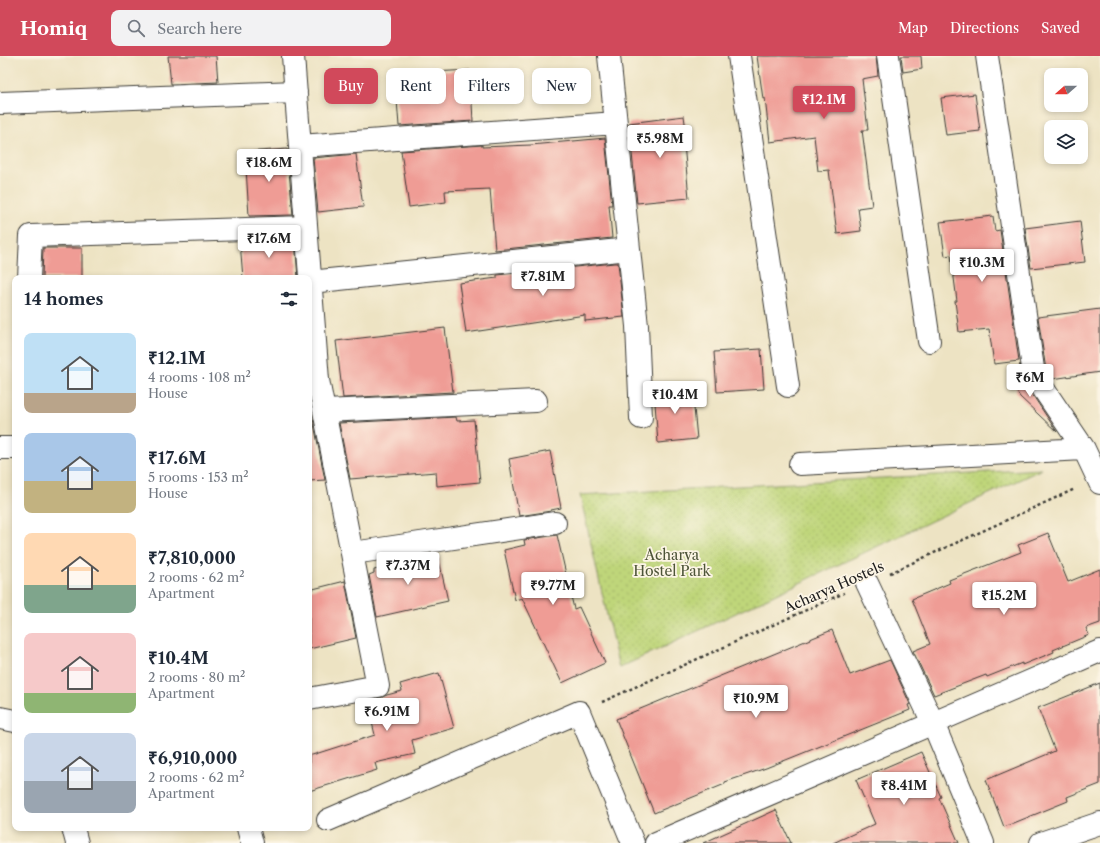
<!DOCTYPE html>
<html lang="en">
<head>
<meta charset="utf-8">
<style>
	body { margin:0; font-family:"Libre Caslon Text",serif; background:#f2f2f3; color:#1f2937; height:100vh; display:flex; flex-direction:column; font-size:15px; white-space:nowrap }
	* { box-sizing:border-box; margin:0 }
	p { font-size:13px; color:#747a83 }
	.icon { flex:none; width:22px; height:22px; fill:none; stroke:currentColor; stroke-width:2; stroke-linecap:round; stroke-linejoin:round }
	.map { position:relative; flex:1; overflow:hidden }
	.side { position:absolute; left:12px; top:219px; width:300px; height:556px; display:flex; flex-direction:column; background:#fff; border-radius:8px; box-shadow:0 2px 6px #0003 }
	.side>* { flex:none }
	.top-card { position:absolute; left:324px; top:12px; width:380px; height:36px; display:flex; gap:8px }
	.needle { width:26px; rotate:249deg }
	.fabs { position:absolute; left:1044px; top:12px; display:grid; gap:8px }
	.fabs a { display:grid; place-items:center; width:44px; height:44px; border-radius:8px; background:#fff; box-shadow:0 2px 6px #0003; font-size:20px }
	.price { position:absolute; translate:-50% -34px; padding:0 9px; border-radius:4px; background:#fff; color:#222; font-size:13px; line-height:26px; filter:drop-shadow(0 1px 2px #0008) }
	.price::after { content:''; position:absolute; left:50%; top:24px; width:12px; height:9px; margin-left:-6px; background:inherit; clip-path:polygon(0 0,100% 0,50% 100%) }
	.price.current { background:#d1495b; color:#fff }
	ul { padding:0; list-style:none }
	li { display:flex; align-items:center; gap:12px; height:100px; padding:0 12px }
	li span { display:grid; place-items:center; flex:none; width:112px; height:80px; border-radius:8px; color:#555 }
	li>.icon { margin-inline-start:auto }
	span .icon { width:48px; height:48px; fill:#fffc; stroke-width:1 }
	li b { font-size:17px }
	h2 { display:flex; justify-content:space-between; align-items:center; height:48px; padding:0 12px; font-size:17px }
	.pill { padding:0 14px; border-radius:8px; background:#fff; box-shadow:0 2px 6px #0003; font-size:14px; line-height:36px }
	.pill.current { background:#d1495b; color:#fff }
	header { display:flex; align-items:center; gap:24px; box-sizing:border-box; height:56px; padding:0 20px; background:#d1495b; color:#fff }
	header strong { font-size:19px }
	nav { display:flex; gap:22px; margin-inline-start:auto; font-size:14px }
	.search { width:280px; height:36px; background:#f2f2f3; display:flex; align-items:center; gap:10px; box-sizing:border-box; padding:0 14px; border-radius:8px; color:#747a83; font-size:15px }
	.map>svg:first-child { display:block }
	.park { fill:url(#park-dots); stroke:#6e794b }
	.building { fill:#ef9c95 }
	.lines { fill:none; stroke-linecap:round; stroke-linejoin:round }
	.minor-casing { stroke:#3b3a35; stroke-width:24 }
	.path { stroke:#3b3a35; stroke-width:2.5; stroke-dasharray:3 3; stroke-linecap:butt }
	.minor { stroke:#fff; stroke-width:22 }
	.labels { text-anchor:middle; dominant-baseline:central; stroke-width:3.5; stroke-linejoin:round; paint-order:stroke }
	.park-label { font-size:14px; fill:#4d5438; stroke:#fcf5e5 }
	.street-label { font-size:14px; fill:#1c1c1c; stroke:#fcf5e5 }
</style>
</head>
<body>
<header>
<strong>Homiq</strong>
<div class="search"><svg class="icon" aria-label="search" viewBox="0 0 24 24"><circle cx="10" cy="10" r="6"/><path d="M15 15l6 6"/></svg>Search here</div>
<nav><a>Map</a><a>Directions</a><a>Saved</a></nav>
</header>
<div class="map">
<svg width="1100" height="787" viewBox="0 0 1100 787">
	<defs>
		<pattern id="park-dots" width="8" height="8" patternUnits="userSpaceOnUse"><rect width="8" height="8" fill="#bfd67a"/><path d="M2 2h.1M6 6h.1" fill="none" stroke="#a4b769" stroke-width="1.8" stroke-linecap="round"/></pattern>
	</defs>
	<rect width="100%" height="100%" fill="#fcf5e5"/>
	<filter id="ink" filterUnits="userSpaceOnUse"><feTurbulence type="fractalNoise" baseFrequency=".025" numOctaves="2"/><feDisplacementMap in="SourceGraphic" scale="8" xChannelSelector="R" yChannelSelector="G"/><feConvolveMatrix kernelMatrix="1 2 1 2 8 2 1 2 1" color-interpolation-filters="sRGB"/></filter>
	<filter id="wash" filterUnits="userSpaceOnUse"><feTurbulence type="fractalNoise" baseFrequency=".012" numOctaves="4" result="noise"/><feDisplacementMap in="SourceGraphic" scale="16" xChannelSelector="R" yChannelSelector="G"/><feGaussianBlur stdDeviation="0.9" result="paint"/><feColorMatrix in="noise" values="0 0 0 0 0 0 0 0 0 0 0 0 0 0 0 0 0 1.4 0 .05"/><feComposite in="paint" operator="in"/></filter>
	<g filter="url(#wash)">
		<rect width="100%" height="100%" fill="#ede3c3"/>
		<!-- park -->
		<path class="park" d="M1042 413 619 612 580 439Z"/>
		<g id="blocks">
			<!-- building -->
			<path class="building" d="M168 0H216L218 26 171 28Z
				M757 0H876L878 20 862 23 868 74H862L872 150 858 152 861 175 837 178 829 114 818 115 814 80 770 86 765 42 763 43Z
				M901 0H921L922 13 903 16Z
				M470 14 473 65 399 70 395 18Z
				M975 38 980 75 946 79 941 42Z
				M684 60 688 88H684L689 142 637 147 629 67Z
				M605 82 612 149H609L612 182 495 194 490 133 445 135 446 146 409 151 401 95 482 89V91L531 89Z
				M287 93 293 159 249 160 245 96Z
				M356 98 363 151 318 156 313 102Z
				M993 160 995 175 1000 174 1019 305 994 308 989 273 959 276 955 245H957L951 199 945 200 940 166Z
				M1080 165 1085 206 1031 212 1025 172Z
				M295 184 298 222H243L240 186Z
				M43 192H82V222H42Z
				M614 207H618L624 261 585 265V259L466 277 459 227 497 222V219Z
				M1100 253V316L1052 323 1046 314 1038 261Z
				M445 272 453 336 343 342 336 285Z
				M761 293 764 333 717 336 714 296Z
				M1020 308 1024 326 1057 376 1020 341 1016 335Z
				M692 331 697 383 658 387 654 334Z
				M456 361 457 365 474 364 480 426 437 430 436 416 350 423 339 367Z
				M309 363H313L325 424 309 425Z
				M550 395 561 452 551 454V455L519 460 509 403Z
				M1048 477 1068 526 1100 513V567L1086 572 1089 579 1053 594 1054 596 1022 609V607L987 621 986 619 934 639 913 595 930 588 912 543 950 527 949 524 1021 496 1018 489Z
				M557 479 574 553 579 551 605 607 562 627 522 542 515 544 504 494 525 489 524 484Z
				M438 500 448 545 377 561 369 519 374 517V514Z
				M345 525 356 582 309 593V534Z
				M832 574 850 619 890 604 910 648 908 649 910 654 766 712 725 726V728L654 757 616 663Z
				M439 617 454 672 412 684 415 698 375 707 377 714 309 735V700L375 679 367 645 380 642 387 639 402 635 400 628Z
				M1100 627V728L1067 741 1068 745 1004 771 986 724 1055 695 1038 652Z
				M921 696 941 741 939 742 959 787H833L875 768 856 724Z
				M776 754 791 787H703Z"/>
		</g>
	</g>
	<g filter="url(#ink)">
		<use href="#blocks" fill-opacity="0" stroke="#3b3a35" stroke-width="1"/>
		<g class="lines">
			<defs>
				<path id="minor" d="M293 0 318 324 378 630 309 643
					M609 0 637 270 641 362
					M739 0 788 330
					M888 0 929 285
					M987 0 1034 319 1084 393 1100 427
					M0 47 296 36
					M300 90 616 67
					M29 222 31 180 306 171
					M310 226 629 193
					M325 355 536 345
					M0 392H15
					M800 408 1084 393
					M353 497 555 467
					M867 527 933 667 983 787
					M0 662 15 665
					M328 764 579 656 633 787
					M73 772 77 787
					M248 772 252 787
					M656 787 1100 595
					M1041 787 1100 767"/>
			</defs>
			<!-- minor casing -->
			<use href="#minor" class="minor-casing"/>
			<!-- path -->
			<path class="path" d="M890 517 1075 433
				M602 646 844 537"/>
			<!-- minor -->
			<use href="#minor" class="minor"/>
		</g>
	</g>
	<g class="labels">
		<!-- park labels -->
		<g class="park-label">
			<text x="672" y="499">Acharya<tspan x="672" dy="16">Hostel Park</tspan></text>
		</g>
		<!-- street labels -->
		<g class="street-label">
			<text transform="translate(834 531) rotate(-24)">Acharya Hostels</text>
		</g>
	</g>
</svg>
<div class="fabs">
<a><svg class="needle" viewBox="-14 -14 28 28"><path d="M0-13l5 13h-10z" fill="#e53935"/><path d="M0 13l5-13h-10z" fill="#747a83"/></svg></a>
<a><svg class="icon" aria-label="layers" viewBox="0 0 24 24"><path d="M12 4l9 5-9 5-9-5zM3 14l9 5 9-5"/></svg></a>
</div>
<b class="price current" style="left:824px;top:64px">₹12.1M</b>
<b class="price" style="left:660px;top:103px">₹5.98M</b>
<b class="price" style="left:269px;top:127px">₹18.6M</b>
<b class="price" style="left:269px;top:203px">₹17.6M</b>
<b class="price" style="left:982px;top:227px">₹10.3M</b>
<b class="price" style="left:543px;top:241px">₹7.81M</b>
<b class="price" style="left:1030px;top:342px">₹6M</b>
<b class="price" style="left:675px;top:359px">₹10.4M</b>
<b class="price" style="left:408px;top:530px">₹7.37M</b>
<b class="price" style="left:553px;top:550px">₹9.77M</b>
<b class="price" style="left:1004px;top:560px">₹15.2M</b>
<b class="price" style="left:756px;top:663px">₹10.9M</b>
<b class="price" style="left:387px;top:676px">₹6.91M</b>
<b class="price" style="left:904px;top:750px">₹8.41M</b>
<div class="top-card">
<a class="pill current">Buy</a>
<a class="pill">Rent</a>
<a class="pill">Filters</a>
<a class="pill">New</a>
</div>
<section class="side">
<h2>14 homes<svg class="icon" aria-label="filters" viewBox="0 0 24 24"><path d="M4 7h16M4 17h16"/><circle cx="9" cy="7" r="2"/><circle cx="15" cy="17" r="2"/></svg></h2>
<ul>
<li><span style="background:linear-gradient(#bfe0f5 75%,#b9a48a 0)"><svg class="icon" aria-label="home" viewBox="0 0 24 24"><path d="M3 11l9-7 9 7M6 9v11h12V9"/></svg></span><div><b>₹12.1M</b><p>4 rooms · 108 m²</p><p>House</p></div></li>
<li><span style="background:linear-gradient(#a9c7e8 60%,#c2b280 0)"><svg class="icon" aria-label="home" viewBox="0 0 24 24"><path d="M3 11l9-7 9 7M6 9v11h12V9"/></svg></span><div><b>₹17.6M</b><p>5 rooms · 153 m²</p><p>House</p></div></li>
<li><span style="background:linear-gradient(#ffd9b3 65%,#7fa58c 0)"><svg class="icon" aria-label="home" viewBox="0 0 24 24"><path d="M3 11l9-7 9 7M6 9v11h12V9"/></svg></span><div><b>₹7,810,000</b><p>2 rooms · 62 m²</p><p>Apartment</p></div></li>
<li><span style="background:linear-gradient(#f6c9c9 75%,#8fb573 0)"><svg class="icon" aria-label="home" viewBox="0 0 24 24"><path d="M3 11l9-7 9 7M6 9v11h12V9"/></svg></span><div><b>₹10.4M</b><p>2 rooms · 80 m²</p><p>Apartment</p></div></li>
<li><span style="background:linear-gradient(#c9d6e8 60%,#9aa5b1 0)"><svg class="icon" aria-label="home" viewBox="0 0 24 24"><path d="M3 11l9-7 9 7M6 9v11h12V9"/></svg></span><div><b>₹6,910,000</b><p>2 rooms · 62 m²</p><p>Apartment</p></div></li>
</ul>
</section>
</div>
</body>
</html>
